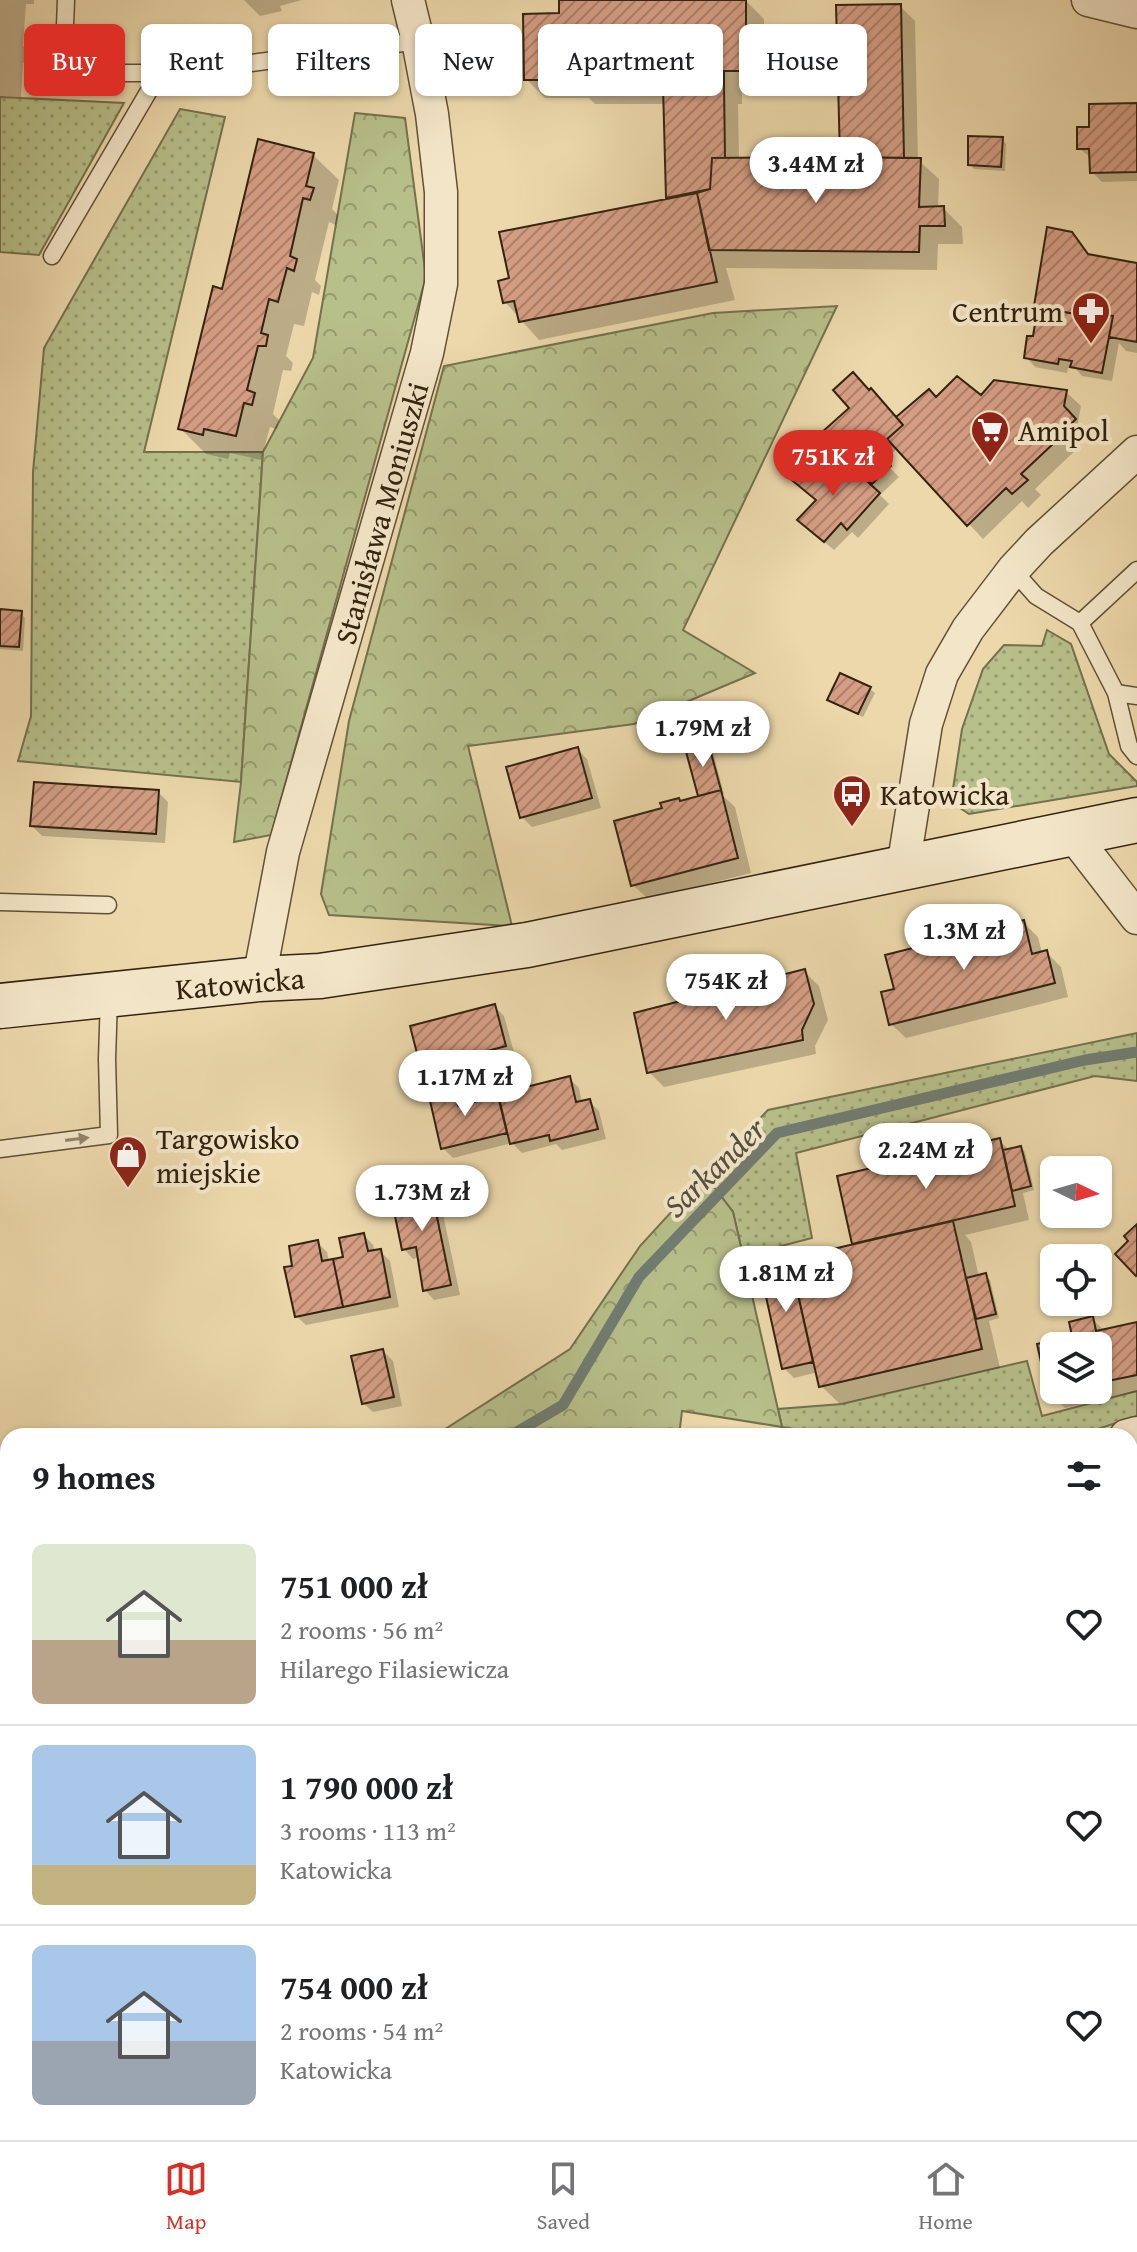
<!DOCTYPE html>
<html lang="en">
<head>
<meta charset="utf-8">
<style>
	body { margin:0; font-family:"Gentium Book Plus",serif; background:#f2f2f2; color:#202124; height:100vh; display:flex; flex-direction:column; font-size:30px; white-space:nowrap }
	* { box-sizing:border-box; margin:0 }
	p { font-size:26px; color:#757577 }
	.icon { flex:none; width:44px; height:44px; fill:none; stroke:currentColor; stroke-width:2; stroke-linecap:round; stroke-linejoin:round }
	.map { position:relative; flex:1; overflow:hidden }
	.drawer { position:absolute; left:0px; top:1428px; width:1138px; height:712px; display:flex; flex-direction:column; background:#fff; border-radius:24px 24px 0 0; box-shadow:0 2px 6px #0004 }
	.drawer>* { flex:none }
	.top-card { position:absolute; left:24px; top:24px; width:1090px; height:72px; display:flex; gap:16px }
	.needle { width:52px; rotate:95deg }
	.buttons { position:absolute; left:1040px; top:1156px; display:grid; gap:16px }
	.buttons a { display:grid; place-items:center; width:72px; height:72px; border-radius:12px; background:#fff; box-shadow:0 2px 6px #0004; font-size:40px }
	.price { position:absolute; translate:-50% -68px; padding:0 18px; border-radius:28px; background:#fff; color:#222; font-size:26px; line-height:52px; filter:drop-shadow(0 2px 4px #0008) }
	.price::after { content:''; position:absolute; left:50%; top:48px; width:24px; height:18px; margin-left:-12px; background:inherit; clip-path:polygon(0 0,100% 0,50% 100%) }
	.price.current { background:#d93025; color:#fff }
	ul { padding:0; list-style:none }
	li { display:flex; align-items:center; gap:24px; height:200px; padding:0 32px }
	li+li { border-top:2px solid #e0e0e0 }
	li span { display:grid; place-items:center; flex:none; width:224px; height:160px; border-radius:12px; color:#555 }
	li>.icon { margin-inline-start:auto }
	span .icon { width:96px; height:96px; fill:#fffc; stroke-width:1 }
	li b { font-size:34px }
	h2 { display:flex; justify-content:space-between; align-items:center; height:96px; padding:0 32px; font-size:34px }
	.tag { padding:0 28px; border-radius:12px; background:#fff; box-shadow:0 2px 6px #0004; font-size:28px; line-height:72px }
	.tag.current { background:#d93025; color:#fff }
	.tabs { display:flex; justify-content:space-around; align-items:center; height:112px; border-top:2px solid #e0e0e0; background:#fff; font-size:22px; color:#757577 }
	.tabs a { display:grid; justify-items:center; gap:4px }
	.tabs .current { color:#d93025 }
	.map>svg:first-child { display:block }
	.grass { fill:url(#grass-dots); stroke:#75714d; stroke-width:2 }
	.forest { fill:url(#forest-crowns); stroke:#75714d; stroke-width:2 }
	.shadow { fill:#0003; fill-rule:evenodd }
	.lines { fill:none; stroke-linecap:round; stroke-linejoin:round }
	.stream { stroke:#717c71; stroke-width:11 }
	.building { fill:url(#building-hatch); stroke:#332310; stroke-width:2 }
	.lane-casing { stroke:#615037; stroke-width:19 }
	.street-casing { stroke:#615037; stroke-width:35 }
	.secondary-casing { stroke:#332310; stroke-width:47 }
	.lane { stroke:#f3e6c8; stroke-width:16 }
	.street { stroke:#f3e6c8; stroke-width:32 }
	.secondary { stroke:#f3e6c8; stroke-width:44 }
	.oneway { fill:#93846c }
	.labels { text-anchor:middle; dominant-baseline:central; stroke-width:8; stroke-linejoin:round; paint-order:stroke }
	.poi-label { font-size:30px; fill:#332310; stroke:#f3e6c8; text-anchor:start }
	.street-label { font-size:30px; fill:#332310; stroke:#f3e6c8 }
	.water-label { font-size:32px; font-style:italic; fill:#525041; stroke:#f3e6c8 }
</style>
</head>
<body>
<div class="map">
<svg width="1137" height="2140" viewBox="0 0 1137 2140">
	<defs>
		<pattern id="grass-dots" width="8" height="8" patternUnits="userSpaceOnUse" patternTransform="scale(2)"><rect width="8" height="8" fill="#b7bf8a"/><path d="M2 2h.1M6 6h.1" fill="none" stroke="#959b6f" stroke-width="1.8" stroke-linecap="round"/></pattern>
		<pattern id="forest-crowns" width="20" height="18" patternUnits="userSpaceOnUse" patternTransform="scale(2)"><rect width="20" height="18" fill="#b7bf8a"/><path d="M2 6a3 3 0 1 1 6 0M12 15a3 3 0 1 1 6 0" fill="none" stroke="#959b6f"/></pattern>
		<pattern id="building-hatch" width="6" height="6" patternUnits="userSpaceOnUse" patternTransform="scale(2)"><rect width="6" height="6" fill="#d59e84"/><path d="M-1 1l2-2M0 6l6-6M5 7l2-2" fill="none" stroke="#ad806b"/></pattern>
	</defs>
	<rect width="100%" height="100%" fill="#ecd8ab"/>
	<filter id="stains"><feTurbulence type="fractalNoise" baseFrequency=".0025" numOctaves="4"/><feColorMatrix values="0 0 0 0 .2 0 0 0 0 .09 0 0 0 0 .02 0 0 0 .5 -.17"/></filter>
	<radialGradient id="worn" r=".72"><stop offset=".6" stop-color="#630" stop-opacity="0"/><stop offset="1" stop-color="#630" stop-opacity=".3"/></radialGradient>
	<!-- grass -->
	<path class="grass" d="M0 97 124 103 39 255 0 252Z
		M180 109 225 117 144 452H263L241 782 18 761 31 716 33 472 44 348Z
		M1047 630 1071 644 1109 754 1137 782V786L969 814 951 802 962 729 983 669 1004 645 1042 646Z
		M1137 1033V1081L1095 1076 796 1153 812 1238 743 1256 733 1212 705 1175 768 1110Z
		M1027 1361 1042 1416 1137 1391V1416L1077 1436H836L782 1427 778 1409 842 1404Z
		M7 1490 8 1625 0 1630V1496Z"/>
	<!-- forest -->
	<path class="forest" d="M355 113 405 118 426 277 271 835 234 842 241 782 263 452 313 358Z
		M837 306 683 630 755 673 634 724 468 746 512 926 329 915 321 894 349 721 444 366 713 313Z
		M705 1175 733 1212 782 1427 682 1411 679 1436H424L442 1431 570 1349 640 1246Z"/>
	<!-- shadow -->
	<path class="shadow" d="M0 0H34V4H26L23 46 31 54V63H23L21 97 0 96Z
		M244 0H302L280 6 282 11 260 16Z
		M745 0 764 19V89H742V104H738L739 160H845L900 6 915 21 918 160 939 179 938 208H943L962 227 963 244H938L937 270 726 268 735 300 539 340 505 302 511 280 668 199 665 104H595L589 98H545L526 79Z
		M1137 106V181L1102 182 1092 172 1091 158 1079 148 1091 129Z
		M1002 139 1006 144 1005 171 974 169 970 164Z
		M313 155 339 180 332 209 338 215 336 225 329 222 315 280 321 286 319 295 312 292 304 326 294 324 286 356 293 363 291 371 283 370 273 414 279 420 277 429 270 427 261 460 230 453 228 459 206 454 180 428 224 291Z
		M1071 234 1092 257 1137 265V353L1126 351 1119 343 1112 381 1082 376 1076 369 1068 368 1067 373 1035 367 1026 357 1034 339 1040 310 1036 306Z
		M1066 392 1081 406 1078 422 1089 435 1083 441 1084 442 1035 489 1041 495 1028 508 1022 501 983 539 898 448 883 461 899 477 880 495 889 504 858 538 852 532 834 550 809 529 831 485 842 473 814 443 897 420 936 399Z
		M0 611 21 613 25 618 23 651 0 649Z
		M841 675 870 689 875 693 863 717 834 704 829 699Z
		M707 745 712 749 724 794H721L735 807 751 873 648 899 633 885 681 803 702 797 699 795Z
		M577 749 587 759 601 808 532 827 522 817Z
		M158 792 168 802 165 843 42 836 32 826Z
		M1023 922 1038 937 1042 953 1046 952 1061 967 1068 997 906 1038 891 1024 896 990Z
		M805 972 819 986 828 1020 815 1046 816 1054 664 1087 649 1072Z
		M494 1006 504 1016 515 1056 497 1060 504 1083 461 1095 464 1106 569 1078 579 1088 582 1103 589 1101 599 1111 606 1139 562 1150 556 1144 522 1153 512 1143 453 1158 443 1148 413 1028Z
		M999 1140 1010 1151 1021 1148 1025 1152 1034 1190 1023 1193 1029 1220 965 1235 971 1242 979 1277 986 1276 990 1280 999 1318 989 1321 1000 1368 840 1404 821 1386 818 1372 794 1378 784 1368 761 1267 856 1245 854 1243Z
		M429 1185 439 1195 460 1295 434 1300 425 1290 419 1257 413 1259 404 1249Z
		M364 1235 373 1245 375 1252 380 1251 390 1261 399 1307 306 1325 296 1316 295 1267 317 1242 327 1252 329 1261 345 1258Z
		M1092 1319 1105 1331 1137 1324V1392L1065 1408 1050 1393 1040 1346 1075 1338ZM1054 1346H1098V1390H1054Z
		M383 1351 393 1361 402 1406 373 1412 363 1403Z
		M1130 1696H1137V1754H1130Z
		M1130 1941H1137V1953H1130Z"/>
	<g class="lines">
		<!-- stream -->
		<path class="stream" d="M510 1436 563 1405 639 1277 777 1133 1085 1060 1137 1052
			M0 1522 8 1516"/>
	</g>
	<!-- building -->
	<path class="building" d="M559 0H746V71H724V85L574 86V80H524L523 14 559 13Z
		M901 4 904 158 840 157 836 5Z
		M724 85 725 158H712L710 189 666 198 663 86Z
		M1137 103V172L1090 173 1089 149H1077V127H1089V104Z
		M968 136 1003 137 1001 167 968 165Z
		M258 139 314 153 306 186 314 188 310 200 303 198 290 256 297 259 294 271 287 268 278 302 269 299 261 333 268 335 266 346H258L247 390 255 393 252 405 244 403 236 436 204 429 203 435 178 429 213 286 222 289Z
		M840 157 921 158 919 207 944 206 945 226H920L919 252 709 250 697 193 710 189 712 158Z
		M697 193 717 282 519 322 514 301 503 303 498 281 509 278 499 232Z
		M1047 227 1072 232 1088 254 1137 263V342L1109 337 1113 316 1080 310V315L1034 306Z
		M1038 307 1080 315V310L1113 316 1102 373 1070 367 1072 361 1059 359 1058 364 1024 358 1027 336H1033Z
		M853 372 869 390 871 388 903 425 875 450 891 466 872 484 842 459 834 468 811 442 849 408 833 390Z
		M957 376 981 395 994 380 1067 390 1064 406 1076 419 1070 425 1071 427 1021 474 1028 480 1012 494 1006 488 967 526 887 439 903 425 896 417 929 389 936 397Z
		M805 458 831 482 848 464 880 493 847 530 841 523 824 542 797 520 816 500 788 477Z
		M0 609 22 611 19 647 0 646Z
		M840 673 871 687 858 714 827 700Z
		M708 742 721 790 698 796 685 748Z
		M578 747 592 798 520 818 506 767Z
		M34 782 159 790 156 834 30 826Z
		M721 790 738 858 631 886 614 821 662 808 660 803 679 798 680 801Z
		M1024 920 1032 954 1047 950 1055 983 889 1025 881 992 894 989 885 955Z
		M805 969 814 1004 802 1030 803 1040 647 1073 634 1013Z
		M495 1004 506 1046 421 1069 410 1026Z
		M489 1051 495 1074 428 1092 421 1069Z
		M570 1076 576 1102 590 1099 598 1129 550 1141 549 1135 510 1144 498 1094Z
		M452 1085 458 1106 498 1096 507 1133 441 1149 428 1092Z
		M1000 1138 1015 1206 852 1244 837 1176Z
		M1021 1146 1031 1186 1012 1191 1003 1150Z
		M430 1183 451 1285 423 1291 416 1247 402 1250 390 1192Z
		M953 1221 982 1349 819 1387 790 1259Z
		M1137 1224V1275L1136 1276 1115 1254 1128 1241 1124 1236Z
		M364 1233 368 1251 381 1249 390 1297 343 1307 333 1259 343 1257 339 1238Z
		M318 1240 322 1261 333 1259 343 1307 295 1317 284 1267 292 1266 289 1246Z
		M790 1259 813 1362 782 1369 759 1265Z
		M986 1273 996 1314 976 1319 966 1278Z
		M1093 1316 1096 1331 1137 1322V1375L1098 1383V1346H1054V1390H1068L1048 1394 1037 1344 1072 1336 1069 1322Z
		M383 1349 394 1397 362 1404 351 1356Z
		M1130 1695H1137V1722L1130 1723Z
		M1130 1867 1137 1870V1939H1130Z"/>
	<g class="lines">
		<defs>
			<path id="lane" d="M66 0 64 51 85 73H176L418 41
				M52 256 160 72
				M1013 570 1036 596 1080 623 1116 693 1129 746 1137 756
				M1080 623 1137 570
				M1116 693 1137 696
				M0 902 108 905
				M0 1149 109 1135 107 1059 109 998"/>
			<path id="street" d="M1088 0 1137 12
				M1072 834 1137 918
				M903 868 926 724 942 674 968 629 1013 570 1039 542 1137 452
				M259 979 283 852 427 353 441 284V192L432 114 418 41 408 0
				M1126 1436 1137 1433
				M1130 1797H1137
				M0 1807 8 1806"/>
			<path id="secondary" d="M0 1006 259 979 320 976 527 945 1137 820"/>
		</defs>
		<!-- lane casing -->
		<use href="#lane" class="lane-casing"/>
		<!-- street casing -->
		<use href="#street" class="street-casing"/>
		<!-- secondary casing -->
		<use href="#secondary" class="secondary-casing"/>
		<!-- lane -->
		<use href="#lane" class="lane"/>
		<!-- street -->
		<use href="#street" class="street"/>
		<!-- secondary -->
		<use href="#secondary" class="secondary"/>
	</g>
	<!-- one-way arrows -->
	<defs><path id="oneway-solid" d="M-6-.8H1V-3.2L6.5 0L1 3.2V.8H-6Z" transform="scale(2)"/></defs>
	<use class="oneway" href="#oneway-solid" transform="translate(77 1139) rotate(-7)"/>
	<!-- icons -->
	<defs>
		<symbol id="pharmacy-pin" viewBox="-11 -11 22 30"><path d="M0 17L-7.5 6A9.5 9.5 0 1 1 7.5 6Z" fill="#8f2418" stroke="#f3e6c8"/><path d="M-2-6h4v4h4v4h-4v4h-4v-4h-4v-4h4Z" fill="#fff"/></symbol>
		<symbol id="supermarket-pin" viewBox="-11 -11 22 30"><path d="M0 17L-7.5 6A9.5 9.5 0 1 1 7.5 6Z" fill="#8f2418" stroke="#f3e6c8"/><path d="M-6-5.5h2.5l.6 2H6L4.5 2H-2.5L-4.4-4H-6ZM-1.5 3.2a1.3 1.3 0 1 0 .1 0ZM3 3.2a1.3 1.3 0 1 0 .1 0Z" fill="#fff"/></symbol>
		<symbol id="bus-pin" viewBox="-11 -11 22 30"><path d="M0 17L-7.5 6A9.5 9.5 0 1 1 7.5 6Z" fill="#8f2418" stroke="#f3e6c8"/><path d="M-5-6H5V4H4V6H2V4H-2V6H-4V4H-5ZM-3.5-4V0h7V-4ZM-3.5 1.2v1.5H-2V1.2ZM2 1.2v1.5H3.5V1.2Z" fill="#fff"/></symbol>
		<symbol id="shop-pin" viewBox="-11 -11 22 30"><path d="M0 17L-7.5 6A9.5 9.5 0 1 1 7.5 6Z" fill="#8f2418" stroke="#f3e6c8"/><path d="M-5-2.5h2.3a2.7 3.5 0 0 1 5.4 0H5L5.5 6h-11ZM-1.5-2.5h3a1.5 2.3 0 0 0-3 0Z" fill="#fff"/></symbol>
	</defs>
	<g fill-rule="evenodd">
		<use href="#pharmacy-pin" x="1069" y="289" width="44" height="60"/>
		<use href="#supermarket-pin" x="968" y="408" width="44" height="60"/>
		<use href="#bus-pin" x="830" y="772" width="44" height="60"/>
		<use href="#shop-pin" x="106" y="1133" width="44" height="60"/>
	</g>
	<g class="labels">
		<!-- poi labels -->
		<g class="poi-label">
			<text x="1063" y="311" text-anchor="end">Centrum</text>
			<text x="1018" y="430">Amipol</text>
			<text x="880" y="794">Katowicka</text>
			<text x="156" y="1138">Targowisko<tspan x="156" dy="34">miejskie</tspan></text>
		</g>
		<!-- street labels -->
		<g class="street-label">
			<text transform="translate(381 513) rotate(-74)">Stanisława Moniuszki</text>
			<text transform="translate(240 983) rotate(-5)">Katowicka</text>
		</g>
		<!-- water labels -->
		<g class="water-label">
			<text transform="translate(714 1167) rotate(-44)">Sarkander</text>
		</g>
	</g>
	<rect width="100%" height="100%" filter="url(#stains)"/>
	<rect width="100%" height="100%" fill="url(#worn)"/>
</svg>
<div class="buttons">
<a><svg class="needle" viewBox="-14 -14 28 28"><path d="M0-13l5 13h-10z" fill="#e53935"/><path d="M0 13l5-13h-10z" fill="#757577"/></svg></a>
<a><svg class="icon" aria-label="locate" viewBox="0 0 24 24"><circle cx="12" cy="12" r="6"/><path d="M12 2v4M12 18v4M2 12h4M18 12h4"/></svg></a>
<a><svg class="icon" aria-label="layers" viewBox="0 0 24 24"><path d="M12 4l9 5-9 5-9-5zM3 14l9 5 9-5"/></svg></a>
</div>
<b class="price" style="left:816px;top:205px">3.44M zł</b>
<b class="price current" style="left:833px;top:498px">751K zł</b>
<b class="price" style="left:703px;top:769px">1.79M zł</b>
<b class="price" style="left:964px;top:972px">1.3M zł</b>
<b class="price" style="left:726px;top:1022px">754K zł</b>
<b class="price" style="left:465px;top:1118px">1.17M zł</b>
<b class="price" style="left:926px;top:1191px">2.24M zł</b>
<b class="price" style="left:422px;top:1233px">1.73M zł</b>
<b class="price" style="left:786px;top:1314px">1.81M zł</b>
<div class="top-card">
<a class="tag current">Buy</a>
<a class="tag">Rent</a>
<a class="tag">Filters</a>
<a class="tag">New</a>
<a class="tag">Apartment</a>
<a class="tag">House</a>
</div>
<section class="drawer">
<h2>9 homes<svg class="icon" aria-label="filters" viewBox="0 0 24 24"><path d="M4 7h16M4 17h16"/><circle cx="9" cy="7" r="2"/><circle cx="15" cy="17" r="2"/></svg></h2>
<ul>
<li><span style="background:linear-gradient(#dfe7d0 60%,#b9a48a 0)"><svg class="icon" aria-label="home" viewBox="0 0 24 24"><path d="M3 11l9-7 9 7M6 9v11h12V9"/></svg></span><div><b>751 000 zł</b><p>2 rooms · 56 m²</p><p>Hilarego Filasiewicza</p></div><svg class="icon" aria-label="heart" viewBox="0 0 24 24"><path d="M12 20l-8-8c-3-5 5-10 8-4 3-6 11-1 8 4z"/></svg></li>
<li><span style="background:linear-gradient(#a9c7e8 75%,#c2b280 0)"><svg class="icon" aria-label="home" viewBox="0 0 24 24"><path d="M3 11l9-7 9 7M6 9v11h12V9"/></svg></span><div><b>1 790 000 zł</b><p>3 rooms · 113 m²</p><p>Katowicka</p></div><svg class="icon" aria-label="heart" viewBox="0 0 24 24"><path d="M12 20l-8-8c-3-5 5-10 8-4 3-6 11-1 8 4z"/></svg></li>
<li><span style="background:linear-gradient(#a9c7e8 60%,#9aa5b1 0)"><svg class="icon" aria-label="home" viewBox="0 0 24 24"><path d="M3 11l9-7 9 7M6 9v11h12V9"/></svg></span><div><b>754 000 zł</b><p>2 rooms · 54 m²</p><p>Katowicka</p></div><svg class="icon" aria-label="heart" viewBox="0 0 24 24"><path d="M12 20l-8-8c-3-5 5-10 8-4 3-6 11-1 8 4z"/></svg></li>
</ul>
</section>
</div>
<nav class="tabs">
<a class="current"><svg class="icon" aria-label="map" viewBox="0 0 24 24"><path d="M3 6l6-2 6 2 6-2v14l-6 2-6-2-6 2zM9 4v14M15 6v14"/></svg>Map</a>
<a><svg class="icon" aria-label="saved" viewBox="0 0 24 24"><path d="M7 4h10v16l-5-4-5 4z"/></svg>Saved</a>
<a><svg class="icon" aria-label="home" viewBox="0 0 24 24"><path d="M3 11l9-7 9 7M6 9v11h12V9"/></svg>Home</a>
</nav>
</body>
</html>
